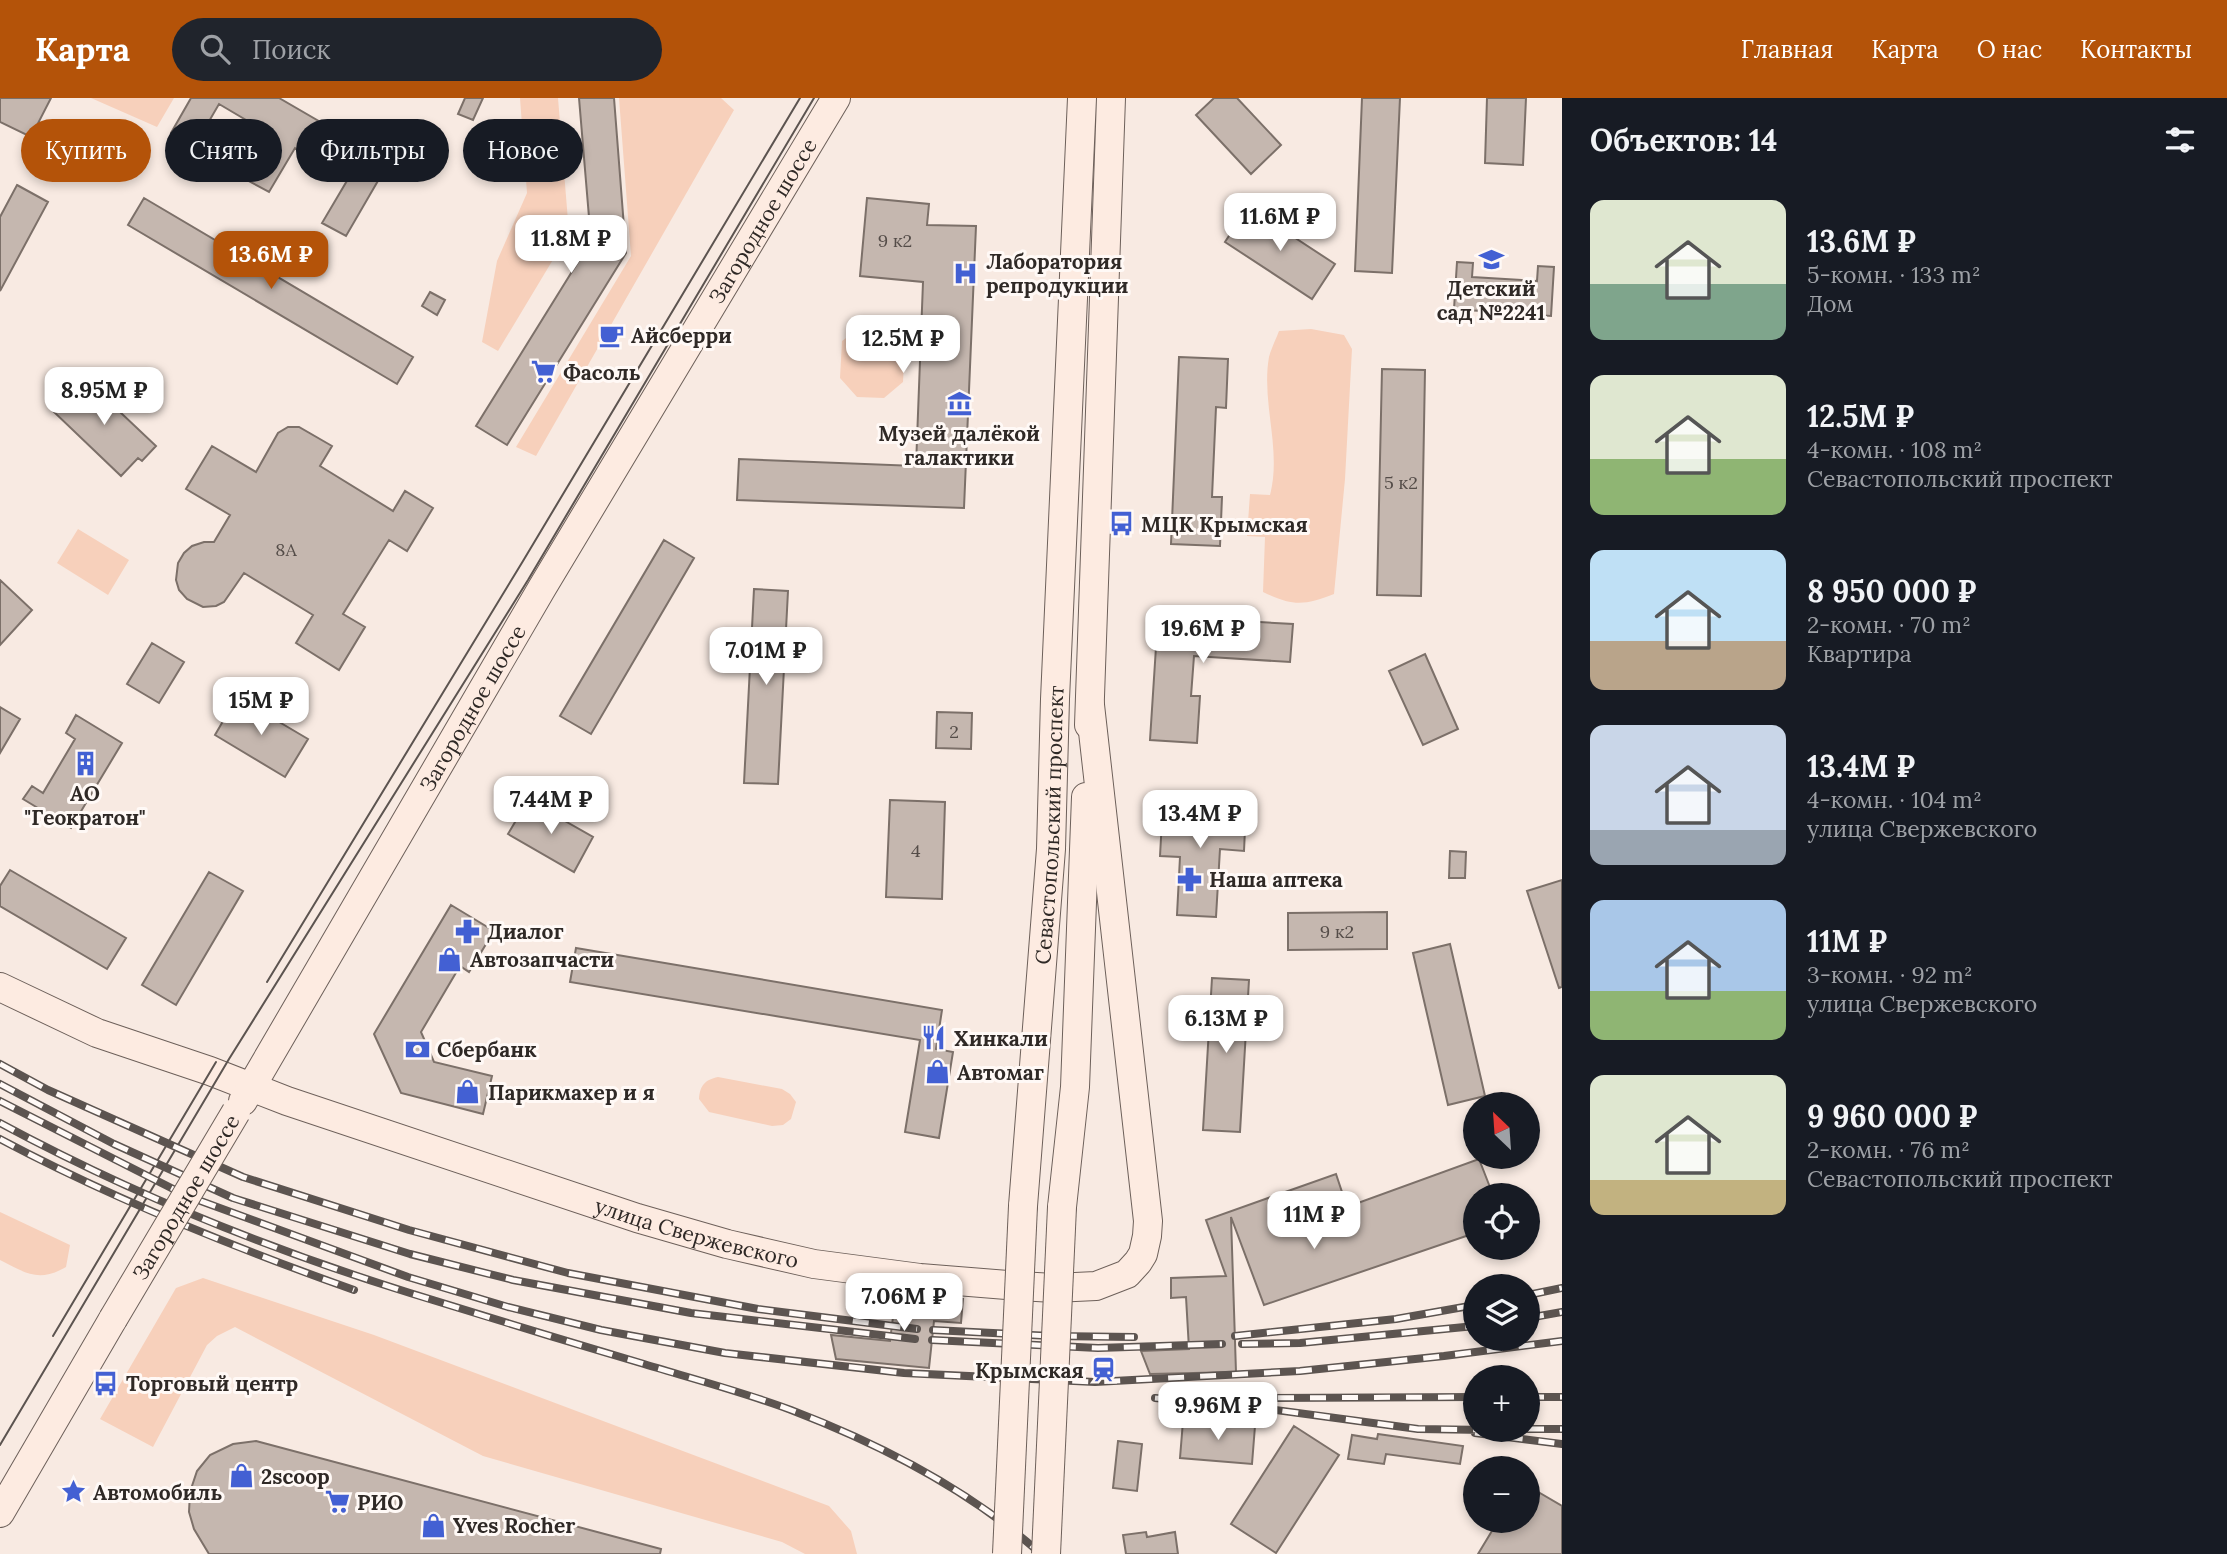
<!DOCTYPE html>
<html lang="ru">
<head>
<meta charset="utf-8">
<style>
	body { margin:0; font-family:Lora,serif; background:#20242c; color:#f1f3f6; height:100vh; display:flex; flex-direction:column; font-size:26px; white-space:nowrap }
	* { box-sizing:border-box; margin:0 }
	p { font-size:23px; color:#9ea1a6 }
	.icon { flex:none; width:38px; height:38px; fill:none; stroke:currentColor; stroke-width:2; stroke-linecap:round; stroke-linejoin:round }
	.map { position:relative; flex:1; overflow:hidden }
	.details { display:flex; flex-direction:column; background:#171b24; width:665px }
	.details>* { flex:none }
	.hud { position:absolute; left:21px; top:21px; width:665px; height:63px; display:flex; gap:14px }
	.needle { width:46px; rotate:335deg }
	.fabs { position:absolute; left:1463px; top:994px; display:grid; gap:14px }
	.fabs a { display:grid; place-items:center; width:77px; height:77px; border-radius:50%; background:#171b24; box-shadow:0 4px 10px #0003; font-size:35px }
	.price { position:absolute; translate:-50% -60px; padding:0 16px; border-radius:14px; background:#fff; color:#222; font-size:23px; line-height:46px; filter:drop-shadow(0 2px 4px #0008) }
	.price::after { content:''; position:absolute; left:50%; top:42px; width:21px; height:16px; margin-left:-10px; background:inherit; clip-path:polygon(0 0,100% 0,50% 100%) }
	.price.active { background:#b45309; color:#fff }
	ul { padding:0; list-style:none }
	li { display:flex; align-items:center; gap:21px; height:175px; padding:0 28px }
	li span { display:grid; place-items:center; flex:none; width:196px; height:140px; border-radius:14px; color:#555 }
	li>.icon { margin-inline-start:auto }
	span .icon { width:84px; height:84px; fill:#fffc; stroke-width:1 }
	li b { font-size:30px }
	h2 { display:flex; justify-content:space-between; align-items:center; height:84px; padding:0 28px; font-size:30px }
	.tag { padding:0 24px; border-radius:32px; background:#171b24; box-shadow:0 4px 10px #0003; font-size:24px; line-height:63px }
	.tag.active { background:#b45309; color:#fff }
	header { display:flex; align-items:center; gap:42px; box-sizing:border-box; height:98px; padding:0 35px; background:#b45309; color:#fff }
	header strong { font-size:33px }
	nav { display:flex; gap:38px; margin-inline-start:auto; font-size:24px }
	.search { width:490px; height:63px; background:#20242c; display:flex; align-items:center; gap:18px; box-sizing:border-box; padding:0 24px; border-radius:38px; color:#9ea1a6; font-size:26px }
	main { display:flex; flex:1; min-height:0 }
	.map>svg:first-child { display:block }
	.green { fill:#f7d0bb }
	.building { fill:#c5b7af; stroke:#7c7069; stroke-width:2 }
	.lines { fill:none; stroke-linecap:round; stroke-linejoin:round }
	.secondary-casing { stroke:#6d605a; stroke-width:30 }
	.secondary { stroke:#fdebe1; stroke-width:28 }
	.tram { stroke:#5c5450; stroke-width:2 }
	.rail-casing { stroke:#5c5450; stroke-width:8 }
	.rail { stroke:#fff9f6; stroke-width:5; stroke-dasharray:16; stroke-linecap:butt }
	.secondary-bridge-casing { stroke:#6d605a; stroke-width:30; stroke-linecap:butt }
	.secondary-bridge { stroke:#fdebe1; stroke-width:28 }
	.labels { text-anchor:middle; dominant-baseline:central; stroke-width:6; stroke-linejoin:round; paint-order:stroke }
	.number-label { font-size:18px; fill:#544c48 }
	.street-label { font-size:21px; fill:#2f2926; stroke:#fff9f6 }
	.poi-label { font-size:21px; font-weight:bold; fill:#2f2926; stroke:#fff9f6; text-anchor:start }
</style>
</head>
<body>
<header>
<strong>Карта</strong>
<div class="search"><svg class="icon" aria-label="search" viewBox="0 0 24 24"><circle cx="10" cy="10" r="6"/><path d="M15 15l6 6"/></svg>Поиск</div>
<nav><a>Главная</a><a>Карта</a><a>О нас</a><a>Контакты</a></nav>
</header>
<main>
<div class="map">
<svg width="1562" height="1456" viewBox="0 0 1562 1456">
	<rect width="100%" height="100%" fill="#f8eae2"/>
	<!-- green -->
	<path class="green" d="M91 0H174L157 29Z
		M520 0H558L569 135 498 253 482 244 497 163 527 95Z
		M619 0H721L734 12 536 358 516 349 631 158Z
		M861 229 889 230 905 246 903 284 884 300 857 299 840 280 842 243Z
		M1311 231 1344 237 1352 251 1345 381 1334 496C1304 508 1292 508 1263 494L1265 439 1247 438 1250 396 1270 397C1282 351 1261 305 1269 259 1271 251 1276 241 1279 233Z
		M78 431 129 462 108 497 57 465Z
		M718 979 782 991 790 996 796 1004 791 1021 783 1027 772 1028 709 1014 699 1001C700 987 705 982 718 979Z
		M0 1114 70 1147 66 1169C38 1185 26 1175 0 1162Z
		M203 1180 374 1237 829 1408 851 1433 857 1456H805L782 1444 483 1358 235 1229 217 1238 207 1247 153 1349 100 1321 176 1190Z"/>
	<!-- building -->
	<path class="building" d="M0 0H51L31 39 0 24Z
		M191 0H279L367 51 375 37 397 50 346 138 322 125 348 81 295 50 269 94 247 82 273 38 219 6 194 49 171 35Z
		M465 0H483L473 22 458 16Z
		M579 0H614L626 155 507 347 476 328 591 143Z
		M1214 0H1237L1281 47 1251 76 1196 17Z
		M1362 0H1400L1392 175 1355 173Z
		M1487 0H1526L1523 67 1485 65Z
		M17 87 48 104 0 193V119Z
		M144 100 413 259 397 286 128 127Z
		M867 100 929 106 927 127 976 128 964 410 737 402 739 361 916 368 923 184 860 178Z
		M1248 109 1335 166 1312 201 1225 144Z
		M1457 164 1473 165 1472 179 1537 183 1538 168 1554 169 1551 218 1454 211Z
		M430 194 445 202 437 217 422 208Z
		M1179 259 1228 261 1226 310 1216 309 1212 399H1222L1220 448 1171 446Z
		M1382 271 1425 272 1421 498 1377 497Z
		M83 279 156 348 142 363 138 360 121 378 54 314Z
		M288 329H299L332 348 320 368 393 413 405 393 433 410 407 453 389 442 343 516 365 529 339 572 296 545 313 517 244 475 224 504 216 508 203 509 187 501 179 492 176 482 178 465 184 455 192 448 204 444H214L230 417 186 391 212 348 256 374 278 335Z
		M664 442 694 460 591 636 560 618Z
		M0 482 32 512 0 547Z
		M754 491 788 493 778 686 744 685Z
		M1158 518 1293 526 1290 564 1194 558 1191 598H1200L1197 645 1150 642Z
		M152 545 184 564 159 605 127 586Z
		M1425 556 1458 631 1423 647 1389 573Z
		M237 599 308 641 285 679 215 637Z
		M0 609 20 621 0 655Z
		M937 614 972 615 971 651 936 650Z
		M76 617 122 645 71 730 23 701 32 688 43 695 75 641 66 635Z
		M528 702 593 739 574 774 508 736Z
		M890 702 945 704 942 801 886 799Z
		M1163 704 1246 709 1244 753 1220 751 1216 819 1177 817 1180 759 1160 758Z
		M1450 753 1466 754 1465 780H1449Z
		M10 772 126 840 107 871 0 808V788Z
		M209 774 243 793 176 907 142 887Z
		M1562 782V889L1559 890 1527 793Z
		M451 807 494 833 469 874 460 868 421 934 434 964 492 978 483 1016 401 995 374 936Z
		M1387 814V851L1288 852V815Z
		M1450 846 1485 998 1448 1007 1413 855Z
		M576 850 942 912 936 951 953 954 939 1040 905 1034 920 942 570 884Z
		M1212 880 1249 882 1240 1034 1203 1032Z
		M1479 1061 1493 1097H1475V1135L1264 1207 1231 1119 1236 1274 1150 1276 1141 1253 1189 1251 1186 1199 1171 1200V1180L1226 1178 1206 1122 1336 1076 1347 1109Z
		M896 1195 963 1201 961 1225 934 1223 929 1270 836 1261 831 1237 890 1243Z
		M1183 1323 1255 1328 1252 1366 1180 1360Z
		M1294 1328 1339 1357 1276 1455 1231 1426Z
		M1378 1336 1463 1348 1460 1366 1386 1356 1384 1366 1348 1361 1352 1337 1377 1341Z
		M256 1343 661 1451 660 1456H209L194 1431 189 1414 190 1394 197 1373 210 1357 233 1346Z
		M1118 1343 1142 1346 1137 1393 1113 1390Z
		M1528 1388 1562 1408V1456H1478L1498 1423H1528Z
		M1146 1434 1147 1439 1175 1434 1178 1456H1126L1123 1437Z"/>
	<g class="lines">
		<defs>
			<g id="secondary">
				<path d="M1089 627 1111 0"/>
				<path id="s1" d="M0 889 97 935 210 973 287 1003 637 1120 727 1146 814 1166 920 1180 1019 1188 1054 1190 1096 1188 1127 1176 1138 1164 1143 1156 1147 1138 1148 1123 1090 607"/>
				<path id="s2" d="M243 1003 542 490 836 0"/>
				<path id="s3" d="M1023 1108 1051 751 1055 601 1082 0"/>
				<path d="M1062 1109 1075 989 1086 699"/>
				<path d="M0 1415 113 1221"/>
			</g>
		</defs>
		<!-- secondary casing -->
		<use href="#secondary" class="secondary-casing"/>
		<!-- secondary -->
		<use href="#secondary" class="secondary"/>
		<!-- tram -->
		<path class="tram" d="M267 884 523 463 800 0
			M53 1238 216 964
			M0 1347 229 961 528 482 814 0"/>
		<defs>
			<path id="rail" d="M0 966 48 992 243 1079 409 1132 568 1175 758 1211 917 1231
				M0 986 114 1046 233 1100 410 1156 513 1182 691 1215 915 1241
				M0 1003 187 1098 408 1179 508 1209 601 1232 725 1255 904 1275 1095 1284 1300 1273 1444 1258 1562 1243
				M0 1025C130 1095 268 1151 410 1195 487 1219 566 1243 644 1266 693 1281 743 1294 791 1312 880 1346 970 1392 1041 1456
				M0 1041C113 1101 233 1149 354 1192
				M1528 1197 1562 1190
				M1528 1220 1562 1214
				M933 1232 1051 1238 1134 1239
				M1235 1238 1396 1221 1475 1207
				M932 1242 1098 1250 1222 1246
				M1242 1246 1300 1245 1475 1228
				M1528 1299H1562
				M1155 1300 1261 1310 1418 1331 1487 1332
				M1246 1300 1475 1299
				M1528 1331H1562
				M1475 1335 1562 1346"/>
		</defs>
		<!-- rail casing -->
		<use href="#rail" class="rail-casing"/>
		<!-- rail -->
		<use href="#rail" class="rail"/>
		<defs>
			<g id="secondary-bridge">
				<path id="s4" d="M113 1221 236 1014"/>
				<path d="M1007 1456 1023 1108"/>
				<path d="M1046 1456 1062 1109"/>
			</g>
		</defs>
		<!-- secondary-bridge casing -->
		<use href="#secondary-bridge" class="secondary-bridge-casing"/>
		<!-- secondary-bridge -->
		<use href="#secondary-bridge" class="secondary-bridge"/>
	</g>
	<!-- icons -->
	<defs>
		<symbol id="school-bare" viewBox="-9 -9 18 18"><path d="M0-5L7-2L0 1L-7-2ZM-4 1L0 2.5L4 1V4Q0 6-4 4Z" fill="#4360d3" stroke="#fff9f6" stroke-width="2.5" paint-order="stroke"/></symbol>
		<symbol id="hospital-bare" viewBox="-9 -9 18 18"><path d="M-5-5h3v3.5h4V-5h3V5h-3V1.5h-4V5h-3Z" fill="#4360d3" stroke="#fff9f6" stroke-width="2.5" paint-order="stroke"/></symbol>
		<symbol id="cafe-bare" viewBox="-9 -9 18 18"><path d="M-5.5-4.5H6V0H3Q3 3.5 0 3.5H-2.5Q-5.5 3.5-5.5 0ZM3-3.2v2h1.7v-2ZM-6 4.5H4V6H-6Z" fill="#4360d3" stroke="#fff9f6" stroke-width="2.5" paint-order="stroke"/></symbol>
		<symbol id="supermarket-bare" viewBox="-9 -9 18 18"><path d="M-6-5.5h2.5l.6 2H6L4.5 2H-2.5L-4.4-4H-6ZM-1.5 3.2a1.3 1.3 0 1 0 .1 0ZM3 3.2a1.3 1.3 0 1 0 .1 0Z" fill="#4360d3" stroke="#fff9f6" stroke-width="2.5" paint-order="stroke"/></symbol>
		<symbol id="museum-bare" viewBox="-9 -9 18 18"><path d="M0-6L6-3V-2H-6V-3ZM-5-1h2V3h-2ZM-1-1h2V3h-2ZM3-1h2V3H3ZM-6 4H6V6H-6Z" fill="#4360d3" stroke="#fff9f6" stroke-width="2.5" paint-order="stroke"/></symbol>
		<symbol id="bus-bare" viewBox="-9 -9 18 18"><path d="M-5-6H5V4H4V6H2V4H-2V6H-4V4H-5ZM-3.5-4V0h7V-4ZM-3.5 1.2v1.5H-2V1.2ZM2 1.2v1.5H3.5V1.2Z" fill="#4360d3" stroke="#fff9f6" stroke-width="2.5" paint-order="stroke"/></symbol>
		<symbol id="building-bare" viewBox="-9 -9 18 18"><path d="M-4-6H4V6H1V3H-1V6H-4ZM-2.5-4.3h1.7v1.8h-1.7ZM.8-4.3h1.7v1.8H.8ZM-2.5-1h1.7V.8h-1.7ZM.8-1h1.7V.8H.8Z" fill="#4360d3" stroke="#fff9f6" stroke-width="2.5" paint-order="stroke"/></symbol>
		<symbol id="pharmacy-bare" viewBox="-9 -9 18 18"><path d="M-2-6h4v4h4v4h-4v4h-4v-4h-4v-4h4Z" fill="#4360d3" stroke="#fff9f6" stroke-width="2.5" paint-order="stroke"/></symbol>
		<symbol id="shop-bare" viewBox="-9 -9 18 18"><path d="M-5-2.5h2.3a2.7 3.5 0 0 1 5.4 0H5L5.5 6h-11ZM-1.5-2.5h3a1.5 2.3 0 0 0-3 0Z" fill="#4360d3" stroke="#fff9f6" stroke-width="2.5" paint-order="stroke"/></symbol>
		<symbol id="restaurant-bare" viewBox="-9 -9 18 18"><path d="M-5-6h1v4h1v-4h1v4h1v-4h1v5L-1.5 .5V6h-2V.5L-5-1ZM5-6V6H3V1.5H1.5Q1.5-4 5-6Z" fill="#4360d3" stroke="#fff9f6" stroke-width="2.5" paint-order="stroke"/></symbol>
		<symbol id="bank-bare" viewBox="-9 -9 18 18"><path d="M-6-4H6V4H-6ZM0-2.3a2.3 2.3 0 1 0 0 4.6a2.3 2.3 0 1 0 0-4.6Z" fill="#4360d3" stroke="#fff9f6" stroke-width="2.5" paint-order="stroke"/></symbol>
		<symbol id="station-bare" viewBox="-9 -9 18 18"><path d="M-3-6H3Q5-6 5-4V2Q5 4 3 4L4.5 6H3L1.5 4h-3L-3 6H-4.5L-3 4Q-5 4-5 2V-4Q-5-6-3-6ZM-3.5-4v3h7v-3ZM-3.5 1v1.5H-2V1ZM2 1v1.5H3.5V1Z" fill="#4360d3" stroke="#fff9f6" stroke-width="2.5" paint-order="stroke"/></symbol>
		<symbol id="sight-bare" viewBox="-9 -9 18 18"><path d="M0-6L1.8-2.2L6-1.7L2.9 1.2L3.7 5.4L0 3.3L-3.7 5.4L-2.9 1.2L-6-1.7L-1.8-2.2Z" fill="#4360d3" stroke="#fff9f6" stroke-width="2.5" paint-order="stroke"/></symbol>
	</defs>
	<g fill-rule="evenodd">
		<use href="#school-bare" x="1474" y="144" width="35" height="35"/>
		<use href="#hospital-bare" x="948" y="158" width="35" height="35"/>
		<use href="#cafe-bare" x="594" y="220" width="35" height="35"/>
		<use href="#supermarket-bare" x="526" y="256" width="35" height="35"/>
		<use href="#museum-bare" x="942" y="288" width="35" height="35"/>
		<use href="#bus-bare" x="1104" y="408" width="35" height="35"/>
		<use href="#building-bare" x="68" y="648" width="35" height="35"/>
		<use href="#pharmacy-bare" x="1172" y="764" width="35" height="35"/>
		<use href="#pharmacy-bare" x="450" y="816" width="35" height="35"/>
		<use href="#shop-bare" x="432" y="844" width="35" height="35"/>
		<use href="#restaurant-bare" x="916" y="922" width="35" height="35"/>
		<use href="#bank-bare" x="400" y="934" width="35" height="35"/>
		<use href="#shop-bare" x="920" y="956" width="35" height="35"/>
		<use href="#shop-bare" x="450" y="976" width="35" height="35"/>
		<use href="#station-bare" x="1086" y="1254" width="35" height="35"/>
		<use href="#bus-bare" x="88" y="1268" width="35" height="35"/>
		<use href="#shop-bare" x="224" y="1360" width="35" height="35"/>
		<use href="#sight-bare" x="56" y="1376" width="35" height="35"/>
		<use href="#supermarket-bare" x="320" y="1386" width="35" height="35"/>
		<use href="#shop-bare" x="416" y="1410" width="35" height="35"/>
	</g>
	<g class="labels">
		<!-- number labels -->
		<g class="number-label">
			<text x="895" y="142">9 к2</text>
			<text x="1401" y="384">5 к2</text>
			<text x="286" y="451">8А</text>
			<text x="954" y="633">2</text>
			<text x="916" y="752">4</text>
			<text x="1337" y="833">9 к2</text>
		</g>
		<!-- street labels -->
		<g class="street-label">
			<text stroke="none"><textPath href="#s2" startOffset="1022">Загородное шоссе</textPath></text>
			<text stroke="none"><textPath href="#s2" startOffset="455">Загородное шоссе</textPath></text>
			<text stroke="none"><textPath href="#s3" startOffset="382">Севастопольский проспект</textPath></text>
			<text stroke="none"><textPath href="#s4" startOffset="142">Загородное шоссе</textPath></text>
			<text stroke="none"><textPath href="#s1" startOffset="740">улица Свержевского</textPath></text>
		</g>
		<!-- poi labels -->
		<g class="poi-label">
			<text x="986" y="163">Лаборатория<tspan x="986" dy="24">репродукции</tspan></text>
			<text x="1491" y="190" text-anchor="middle">Детский<tspan x="1491" dy="24">сад №2241</tspan></text>
			<text x="631" y="237">Айсберри</text>
			<text x="563" y="274">Фасоль</text>
			<text x="959" y="335" text-anchor="middle">Музей далёкой<tspan x="959" dy="24">галактики</tspan></text>
			<text x="1141" y="426">МЦК Крымская</text>
			<text x="85" y="695" text-anchor="middle">АО<tspan x="85" dy="24">"Геократон"</tspan></text>
			<text x="1209" y="781">Наша аптека</text>
			<text x="487" y="833">Диалог</text>
			<text x="470" y="861">Автозапчасти</text>
			<text x="954" y="940">Хинкали</text>
			<text x="437" y="951">Сбербанк</text>
			<text x="957" y="974">Автомаг</text>
			<text x="488" y="994">Парикмахер и я</text>
			<text x="1084" y="1272" text-anchor="end">Крымская</text>
			<text x="126" y="1285">Торговый центр</text>
			<text x="261" y="1378">2scoop</text>
			<text x="93" y="1394">Автомобиль</text>
			<text x="357" y="1404">РИО</text>
			<text x="453" y="1427">Yves Rocher</text>
		</g>
	</g>
</svg>
<div class="fabs">
<a><svg class="needle" viewBox="-14 -14 28 28"><path d="M0-13l5 13h-10z" fill="#e53935"/><path d="M0 13l5-13h-10z" fill="#9ea1a6"/></svg></a>
<a><svg class="icon" aria-label="locate" viewBox="0 0 24 24"><circle cx="12" cy="12" r="6"/><path d="M12 2v4M12 18v4M2 12h4M18 12h4"/></svg></a>
<a><svg class="icon" aria-label="layers" viewBox="0 0 24 24"><path d="M12 4l9 5-9 5-9-5zM3 14l9 5 9-5"/></svg></a>
<a>+</a>
<a>−</a>
</div>
<b class="price" style="left:1280px;top:155px">11.6M ₽</b>
<b class="price" style="left:571px;top:177px">11.8M ₽</b>
<b class="price active" style="left:271px;top:193px">13.6M ₽</b>
<b class="price" style="left:903px;top:277px">12.5M ₽</b>
<b class="price" style="left:104px;top:329px">8.95M ₽</b>
<b class="price" style="left:1203px;top:567px">19.6M ₽</b>
<b class="price" style="left:766px;top:589px">7.01M ₽</b>
<b class="price" style="left:261px;top:639px">15M ₽</b>
<b class="price" style="left:551px;top:738px">7.44M ₽</b>
<b class="price" style="left:1200px;top:752px">13.4M ₽</b>
<b class="price" style="left:1226px;top:957px">6.13M ₽</b>
<b class="price" style="left:1314px;top:1153px">11M ₽</b>
<b class="price" style="left:904px;top:1235px">7.06M ₽</b>
<b class="price" style="left:1218px;top:1344px">9.96M ₽</b>
<div class="hud">
<a class="tag active">Купить</a>
<a class="tag">Снять</a>
<a class="tag">Фильтры</a>
<a class="tag">Новое</a>
</div>
</div>
<section class="details">
<h2>Объектов: 14<svg class="icon" aria-label="filters" viewBox="0 0 24 24"><path d="M4 7h16M4 17h16"/><circle cx="9" cy="7" r="2"/><circle cx="15" cy="17" r="2"/></svg></h2>
<ul>
<li><span style="background:linear-gradient(#dfe7d0 60%,#7fa58c 0)"><svg class="icon" aria-label="home" viewBox="0 0 24 24"><path d="M3 11l9-7 9 7M6 9v11h12V9"/></svg></span><div><b>13.6M ₽</b><p>5-комн. · 133 m²</p><p>Дом</p></div></li>
<li><span style="background:linear-gradient(#dfe7d0 60%,#8fb573 0)"><svg class="icon" aria-label="home" viewBox="0 0 24 24"><path d="M3 11l9-7 9 7M6 9v11h12V9"/></svg></span><div><b>12.5M ₽</b><p>4-комн. · 108 m²</p><p>Севастопольский проспект</p></div></li>
<li><span style="background:linear-gradient(#bfe0f5 65%,#b9a48a 0)"><svg class="icon" aria-label="home" viewBox="0 0 24 24"><path d="M3 11l9-7 9 7M6 9v11h12V9"/></svg></span><div><b>8 950 000 ₽</b><p>2-комн. · 70 m²</p><p>Квартира</p></div></li>
<li><span style="background:linear-gradient(#c9d6e8 75%,#9aa5b1 0)"><svg class="icon" aria-label="home" viewBox="0 0 24 24"><path d="M3 11l9-7 9 7M6 9v11h12V9"/></svg></span><div><b>13.4M ₽</b><p>4-комн. · 104 m²</p><p>улица Свержевского</p></div></li>
<li><span style="background:linear-gradient(#a9c7e8 65%,#8fb573 0)"><svg class="icon" aria-label="home" viewBox="0 0 24 24"><path d="M3 11l9-7 9 7M6 9v11h12V9"/></svg></span><div><b>11M ₽</b><p>3-комн. · 92 m²</p><p>улица Свержевского</p></div></li>
<li><span style="background:linear-gradient(#dfe7d0 75%,#c2b280 0)"><svg class="icon" aria-label="home" viewBox="0 0 24 24"><path d="M3 11l9-7 9 7M6 9v11h12V9"/></svg></span><div><b>9 960 000 ₽</b><p>2-комн. · 76 m²</p><p>Севастопольский проспект</p></div></li>
</ul>
</section>
</main>
</body>
</html>
